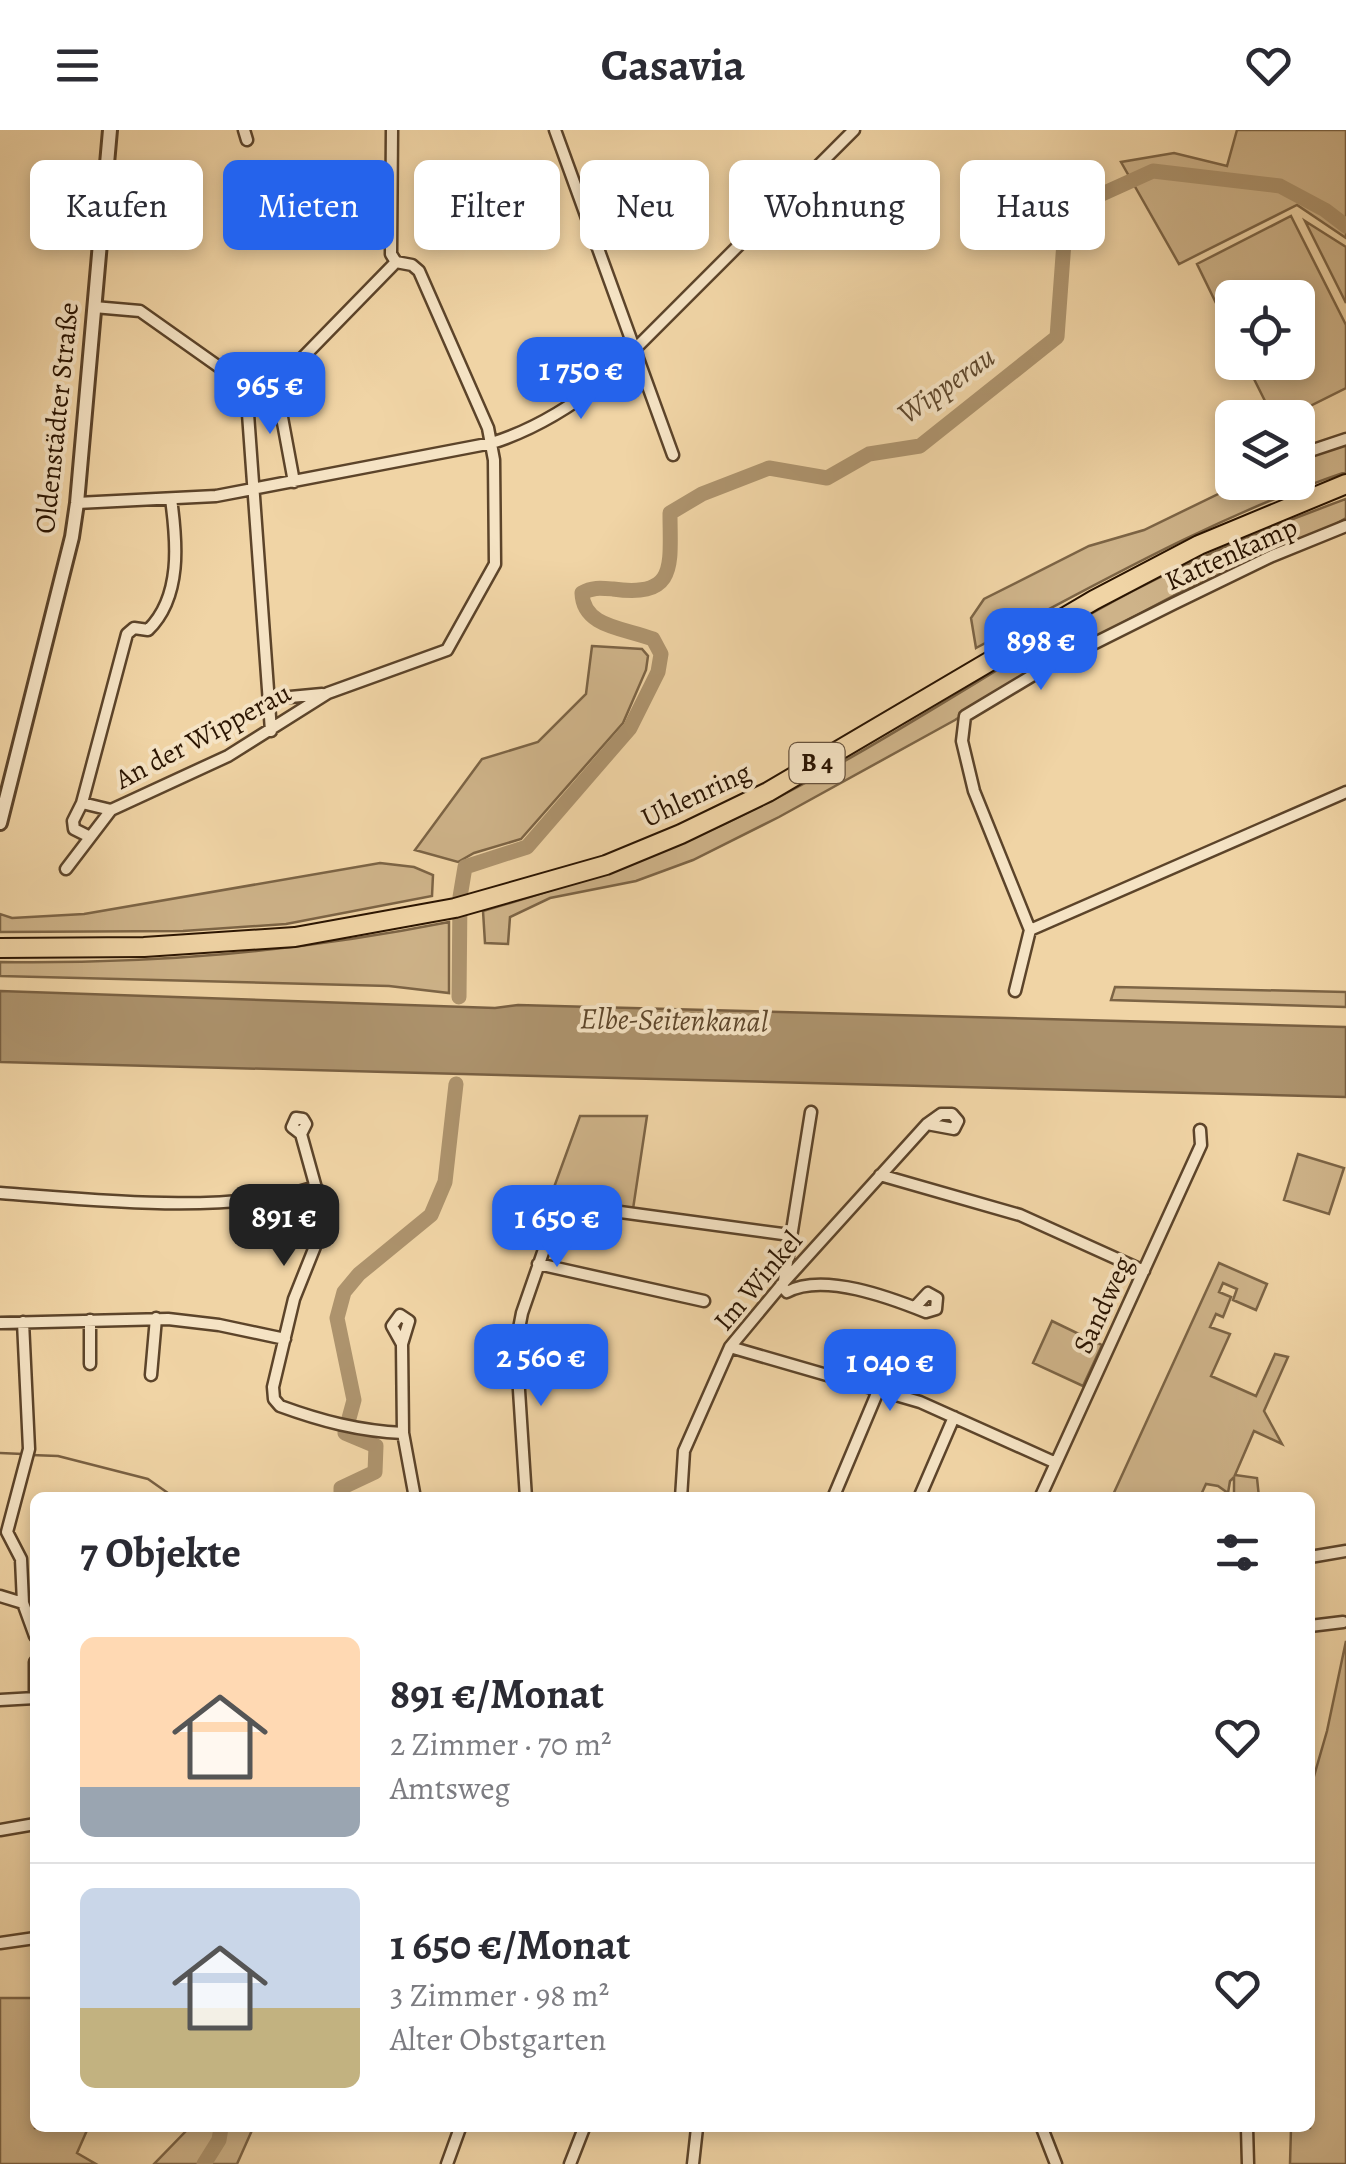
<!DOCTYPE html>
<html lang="de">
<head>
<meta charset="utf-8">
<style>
	body { margin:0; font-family:Alegreya,serif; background:#f7f7f7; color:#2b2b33; height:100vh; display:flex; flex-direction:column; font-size:38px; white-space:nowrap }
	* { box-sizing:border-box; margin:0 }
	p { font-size:32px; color:#7c7c81 }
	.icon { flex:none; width:55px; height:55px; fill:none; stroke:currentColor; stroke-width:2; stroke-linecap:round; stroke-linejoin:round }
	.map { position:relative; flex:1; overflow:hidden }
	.panel { position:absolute; left:30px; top:1362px; width:1285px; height:640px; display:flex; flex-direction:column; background:#fff; border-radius:15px; box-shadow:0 5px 15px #0003 }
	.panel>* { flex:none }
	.top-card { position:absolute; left:30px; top:30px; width:1288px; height:90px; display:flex; gap:20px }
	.controls { position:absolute; left:1215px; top:150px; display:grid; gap:20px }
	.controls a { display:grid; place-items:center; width:100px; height:100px; border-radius:15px; background:#fff; box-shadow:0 5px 15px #0003; font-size:50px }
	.price { position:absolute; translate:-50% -85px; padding:0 22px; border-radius:20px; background:#2563eb; color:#fff; font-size:32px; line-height:65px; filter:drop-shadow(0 2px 5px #0008) }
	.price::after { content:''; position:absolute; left:50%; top:60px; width:30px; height:22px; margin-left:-15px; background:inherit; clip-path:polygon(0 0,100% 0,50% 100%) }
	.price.selected { background:#222; color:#fff }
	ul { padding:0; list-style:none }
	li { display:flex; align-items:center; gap:30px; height:250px; padding:0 50px }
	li+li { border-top:2px solid #e1e1e2 }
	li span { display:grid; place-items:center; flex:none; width:280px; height:200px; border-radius:15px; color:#555 }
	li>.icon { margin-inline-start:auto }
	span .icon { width:120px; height:120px; fill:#fffc; stroke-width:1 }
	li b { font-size:42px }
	h2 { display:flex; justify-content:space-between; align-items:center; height:120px; padding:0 50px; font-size:42px }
	.chip { padding:0 35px; border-radius:15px; background:#fff; box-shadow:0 5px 15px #0003; font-size:35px; line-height:90px }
	.chip.selected { background:#2563eb; color:#fff }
	header { display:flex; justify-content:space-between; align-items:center; height:130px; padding:0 50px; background:#fff; font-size:45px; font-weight:700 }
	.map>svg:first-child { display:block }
	.green { fill:#ceb389; stroke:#7c6445; stroke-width:2.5 }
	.water { fill:#ad936d; stroke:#796042; stroke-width:2.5 }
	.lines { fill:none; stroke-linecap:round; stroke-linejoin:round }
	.stream { stroke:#796042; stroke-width:2.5 }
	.river { stroke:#ad936d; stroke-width:15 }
	.minor-casing { stroke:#5c442a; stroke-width:15 }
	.tertiary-casing { stroke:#5c442a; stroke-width:18 }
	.trunk-casing { stroke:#2a1401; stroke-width:22 }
	.minor { stroke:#f5e3c4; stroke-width:10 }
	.tertiary { stroke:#f5e3c4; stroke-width:12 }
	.trunk { stroke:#f0d4a5; stroke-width:18 }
	.labels { text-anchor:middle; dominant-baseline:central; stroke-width:8; stroke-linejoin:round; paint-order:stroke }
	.shield { fill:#f5e3c4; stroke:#67523c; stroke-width:2.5 }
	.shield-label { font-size:25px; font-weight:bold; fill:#2a1401 }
	.street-label { font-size:28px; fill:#2a1401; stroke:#f5e3c4 }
	.water-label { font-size:30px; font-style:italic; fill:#5e472c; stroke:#f5e3c4 }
</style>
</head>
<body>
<header><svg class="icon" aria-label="menu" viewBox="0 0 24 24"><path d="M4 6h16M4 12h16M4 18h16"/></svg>Casavia<svg class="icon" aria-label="heart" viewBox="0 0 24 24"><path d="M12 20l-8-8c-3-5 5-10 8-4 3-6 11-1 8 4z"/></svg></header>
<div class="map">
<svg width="1346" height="2034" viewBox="0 0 1346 2034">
	<rect width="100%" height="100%" fill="#f0d4a5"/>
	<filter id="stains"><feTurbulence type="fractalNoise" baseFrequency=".002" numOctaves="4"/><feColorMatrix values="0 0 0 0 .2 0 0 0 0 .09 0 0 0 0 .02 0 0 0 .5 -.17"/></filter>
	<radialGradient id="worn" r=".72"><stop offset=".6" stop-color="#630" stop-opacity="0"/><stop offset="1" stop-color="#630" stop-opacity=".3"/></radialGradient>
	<!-- green -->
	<path class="green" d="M1237 0H1346V108L1297 75 1179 134 1121 32 1174 23 1227 36Z
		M1291 86 1346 195V258L1288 287H1273L1246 233 1298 232V168H1232V206L1197 134Z
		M1305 91 1346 117V173Z
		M1346 311V342C1216 386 1097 454 976 518L971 488 984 469 1089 416 1144 400 1241 353 1298 352V325Z
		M1346 369V388L1325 400 1177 464 1022 546 955 590 779 687 693 730 636 751 550 768 510 787 508 814 485 813 483 781C566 757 647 729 726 693 854 633 973 552 1096 481 1175 436 1261 400 1346 369Z
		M592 516 642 519 648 526 646 540 623 593 521 709 474 723 458 732 415 720 482 629 538 612 586 564Z
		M380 733 414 737 433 745 432 766 286 794 183 801 0 802V784L12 788 84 784Z
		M449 792V863L389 856 0 846V832C156 834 296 822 449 792Z
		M1115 857 1346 862V877L1111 870Z
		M580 986H647L633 1079 559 1069 553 1060Z
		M1298 1024 1344 1038 1329 1084 1284 1070Z
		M1219 1133 1267 1154 1256 1180 1233 1170 1237 1159 1223 1153 1219 1162 1231 1167 1223 1187 1216 1184 1210 1197 1230 1204 1211 1246 1256 1266 1275 1224 1288 1227 1264 1281 1282 1314 1254 1301 1235 1345 1257 1348 1259 1367H1234V1347L1230 1351 1228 1363 1218 1356 1206 1354 1200 1367H1112Z
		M1052 1191 1102 1215 1083 1256 1033 1233Z
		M1346 1511V2034H1290L1291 1998H1310V1660L1327 1601Z
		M0 1868H35V1998H88L77 2023 96 2034H0Z
		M189 1998H253L237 2034H154Z"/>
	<!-- water -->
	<path class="water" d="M0 861 495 878 518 875 1346 897V967L0 932Z"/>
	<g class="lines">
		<!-- stream -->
		<path class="stream" d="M0 1323 23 1324
			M31 1325 58 1326 148 1349 175 1368
			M188 1368H204"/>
		<!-- river -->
		<path class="river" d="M459 867 460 767 465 737 527 717 630 598 658 542 661 524 653 509C626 498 583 498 582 463 592 457 601 458 613 459 678 468 670 435 670 383L702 364 769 338 827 348 869 324 920 316 1057 207 1064 112 1091 69 1153 41 1280 56 1325 80 1346 96
			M341 1368V1358L375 1342 376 1316 345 1303 354 1270 337 1188 344 1162 359 1144 431 1085 445 1052 456 954
			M204 2034 219 2010 221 1998"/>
		<defs>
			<path id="minor" d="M244 0 247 10
				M555 0 673 325
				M94 177 140 181 246 256 276 255 396 132
				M276 255 294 352
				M246 256 271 601
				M1298 325 1346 309
				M77 373 216 366 492 313C533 300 568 279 602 252L854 0
				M269 569 322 564
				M82 673 111 680
				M90 707 74 699 73 691 82 673 127 504 134 498 148 500C182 467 177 412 171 369
				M66 739 111 680 228 626 328 563 447 520 495 434 494 330 488 298 419 141 412 135 396 132 391 124 392 0
				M1030 800 1346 662
				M1015 861 1030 800 974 661 962 611 965 586 1045 538 1173 474 1272 426 1346 396
				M301 1004 306 994 303 989 296 988 292 997 301 1004 321 1076 322 1099 294 1169 273 1257 274 1269 280 1276C321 1291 359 1301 403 1303
				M880 1045 1020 1085 1144 1141
				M0 1063C94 1070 226 1085 316 1057
				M538 1134 704 1171
				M784 1151 811 982
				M781 1155 787 1162C823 1142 891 1168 926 1182L936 1179 937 1168 928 1163 915 1177
				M23 1192 29 1319 7 1402 21 1429 23 1473
				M0 1193 168 1189 219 1195 285 1209
				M402 1214 392 1196 400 1185 409 1191 402 1214 403 1303 415 1368
				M730 1217 920 1272 1056 1333
				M90 1234V1190
				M151 1245 156 1188
				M526 1368 516 1214 522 1183 558 1079 576 1076 790 1105
				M681 1368 684 1321 730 1217 784 1152 927 994 941 984H952L958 991 954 999 927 994
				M833 1368 878 1261
				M919 1368 954 1287
				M1040 1368 1201 1015 1200 1000
				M1310 1427 1346 1421
				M0 1466 23 1473 35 1506
				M1310 1496 1343 1492
				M35 1568V1532
				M0 1570 35 1568
				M0 1700 35 1694
				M0 1813 35 1808
				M1042 1998 1056 2034
				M1247 1998 1248 2034
				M447 2034 460 1998
				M570 2034 584 1998
				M693 2034 697 1998"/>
			<path id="tertiary" d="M0 693 72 407 77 373 110 0"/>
			<path id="trunk" d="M0 818 144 817 295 807 455 778 606 735 681 704 768 662 1094 470 1199 415 1346 354"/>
		</defs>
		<!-- minor casing -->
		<use href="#minor" class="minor-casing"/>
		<!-- tertiary casing -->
		<use href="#tertiary" class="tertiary-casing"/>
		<!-- trunk casing -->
		<use href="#trunk" class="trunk-casing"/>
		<!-- minor -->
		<use href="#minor" class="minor"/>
		<!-- tertiary -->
		<use href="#tertiary" class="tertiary"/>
		<!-- trunk -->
		<use href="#trunk" class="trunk"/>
	</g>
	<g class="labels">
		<!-- shield labels -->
		<rect class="shield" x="789.5" y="613" width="55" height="40" rx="8"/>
		<g class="shield-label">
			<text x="817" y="633">B 4</text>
		</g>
		<!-- street labels -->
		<g class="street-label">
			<text transform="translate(57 288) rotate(-84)">Oldenstädter Straße</text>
			<text transform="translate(1231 424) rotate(-24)">Kattenkamp</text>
			<text transform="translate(203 606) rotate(-28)">An der Wipperau</text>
			<text transform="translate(696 665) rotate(-25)">Uhlenring</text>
			<text transform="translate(758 1151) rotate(-50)">Im Winkel</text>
			<text transform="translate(1103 1175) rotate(-65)">Sandweg</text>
		</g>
		<!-- water labels -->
		<g class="water-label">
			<text transform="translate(946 255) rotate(-35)">Wipperau</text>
			<text transform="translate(674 890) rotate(1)">Elbe-Seitenkanal</text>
		</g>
	</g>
	<rect width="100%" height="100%" filter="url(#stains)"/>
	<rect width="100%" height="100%" fill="url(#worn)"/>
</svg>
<div class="controls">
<a><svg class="icon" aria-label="locate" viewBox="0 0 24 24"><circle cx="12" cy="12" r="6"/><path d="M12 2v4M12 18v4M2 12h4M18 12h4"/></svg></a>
<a><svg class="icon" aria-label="layers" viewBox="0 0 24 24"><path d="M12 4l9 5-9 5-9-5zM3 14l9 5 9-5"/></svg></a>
</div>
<b class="price" style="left:581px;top:292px">1 750 €</b>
<b class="price" style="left:270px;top:307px">965 €</b>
<b class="price" style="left:1041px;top:563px">898 €</b>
<b class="price selected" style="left:284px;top:1139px">891 €</b>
<b class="price" style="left:557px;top:1140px">1 650 €</b>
<b class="price" style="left:541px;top:1279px">2 560 €</b>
<b class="price" style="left:890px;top:1284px">1 040 €</b>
<div class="top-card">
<a class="chip">Kaufen</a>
<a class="chip selected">Mieten</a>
<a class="chip">Filter</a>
<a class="chip">Neu</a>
<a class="chip">Wohnung</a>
<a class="chip">Haus</a>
</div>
<section class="panel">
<h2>7 Objekte<svg class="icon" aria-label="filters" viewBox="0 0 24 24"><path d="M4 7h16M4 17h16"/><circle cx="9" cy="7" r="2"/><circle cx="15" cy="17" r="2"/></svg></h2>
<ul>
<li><span style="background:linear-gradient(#ffd9b3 75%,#9aa5b1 0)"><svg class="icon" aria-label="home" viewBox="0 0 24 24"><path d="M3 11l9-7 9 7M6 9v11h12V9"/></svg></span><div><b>891 €/Monat</b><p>2 Zimmer · 70 m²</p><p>Amtsweg</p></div><svg class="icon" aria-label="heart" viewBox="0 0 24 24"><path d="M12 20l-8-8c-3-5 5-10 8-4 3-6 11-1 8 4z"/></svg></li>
<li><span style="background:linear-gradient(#c9d6e8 60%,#c2b280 0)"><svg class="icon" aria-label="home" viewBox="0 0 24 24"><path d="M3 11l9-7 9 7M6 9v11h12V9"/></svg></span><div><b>1 650 €/Monat</b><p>3 Zimmer · 98 m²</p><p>Alter Obstgarten</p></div><svg class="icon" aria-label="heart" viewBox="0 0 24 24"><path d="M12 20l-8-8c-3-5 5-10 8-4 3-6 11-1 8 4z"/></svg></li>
</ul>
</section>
</div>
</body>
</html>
